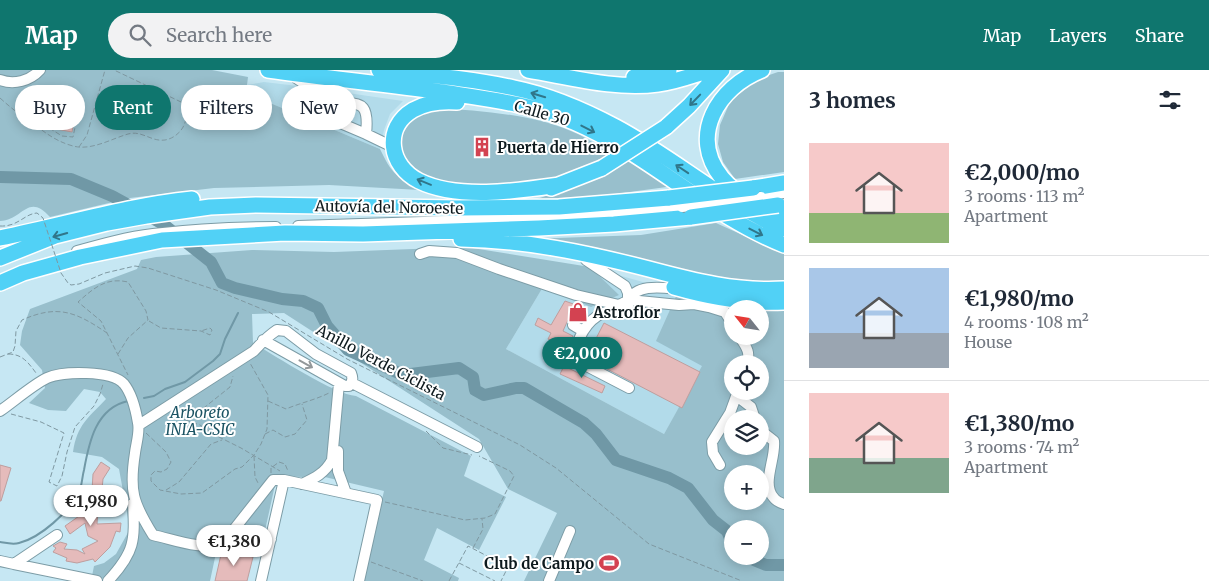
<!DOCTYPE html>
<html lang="en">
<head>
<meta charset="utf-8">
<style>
	body { margin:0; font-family:Merriweather,serif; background:#f2f2f3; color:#1f2937; height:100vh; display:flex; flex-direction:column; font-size:19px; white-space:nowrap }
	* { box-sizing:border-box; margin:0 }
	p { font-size:16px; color:#747a83 }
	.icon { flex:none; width:28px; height:28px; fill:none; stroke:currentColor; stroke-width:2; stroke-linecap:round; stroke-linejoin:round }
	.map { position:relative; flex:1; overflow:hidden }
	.details { display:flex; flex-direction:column; background:#fff; width:425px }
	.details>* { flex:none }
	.banner { position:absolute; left:15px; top:15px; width:475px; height:45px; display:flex; gap:10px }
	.needle { width:32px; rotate:300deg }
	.fabs { position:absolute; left:724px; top:230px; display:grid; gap:10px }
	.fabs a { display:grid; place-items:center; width:45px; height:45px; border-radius:50%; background:#fff; box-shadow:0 2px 12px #0003; font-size:25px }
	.price { position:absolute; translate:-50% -42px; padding:0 11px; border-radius:18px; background:#fff; color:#222; font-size:16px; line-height:32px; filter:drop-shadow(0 1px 2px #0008) }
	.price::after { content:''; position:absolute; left:50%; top:30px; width:15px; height:11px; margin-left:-8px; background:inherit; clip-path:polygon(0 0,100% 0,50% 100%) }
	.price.selected { background:#0f766e; color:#fff }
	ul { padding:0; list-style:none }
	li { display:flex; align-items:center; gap:15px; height:125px; padding:0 25px }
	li+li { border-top:1px solid #e0e1e3 }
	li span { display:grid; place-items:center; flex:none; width:140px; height:100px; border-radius:0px; color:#555 }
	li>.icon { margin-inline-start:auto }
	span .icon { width:60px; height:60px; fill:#fffc; stroke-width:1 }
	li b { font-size:21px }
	h2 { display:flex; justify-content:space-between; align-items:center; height:60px; padding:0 25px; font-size:21px }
	.chip { padding:0 18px; border-radius:22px; background:#fff; box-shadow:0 2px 12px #0003; font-size:18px; line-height:45px }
	.chip.selected { background:#0f766e; color:#fff }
	header { display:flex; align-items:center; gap:30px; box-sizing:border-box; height:70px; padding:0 25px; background:#0f766e; color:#fff }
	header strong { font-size:24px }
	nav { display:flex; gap:28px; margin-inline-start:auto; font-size:18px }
	.search { width:350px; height:45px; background:#f2f2f3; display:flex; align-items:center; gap:12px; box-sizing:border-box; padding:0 18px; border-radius:28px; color:#747a83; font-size:19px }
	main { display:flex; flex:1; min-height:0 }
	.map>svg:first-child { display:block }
	.built { fill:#b2dbea }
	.green { fill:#98bfcc; fill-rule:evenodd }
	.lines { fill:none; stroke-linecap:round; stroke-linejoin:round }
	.stream { stroke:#7098a6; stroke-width:2 }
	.river { stroke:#7098a6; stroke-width:12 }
	.building { fill:#e5bbbb; stroke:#be9e9e }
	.minor-casing { stroke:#7c9ca6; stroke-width:12 }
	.highway-casing { stroke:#fff; stroke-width:18 }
	.path { stroke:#7f98a1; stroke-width:1; stroke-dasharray:5 2.5; stroke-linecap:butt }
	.minor { stroke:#fff; stroke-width:10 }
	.highway { stroke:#51d1f6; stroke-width:15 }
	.minor-bridge-casing { stroke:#7c9ca6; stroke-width:12; stroke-linecap:butt }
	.highway-bridge-casing { stroke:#fff; stroke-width:18; stroke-linecap:butt }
	.path-bridge { stroke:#7f98a1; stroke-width:1; stroke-dasharray:5 2.5; stroke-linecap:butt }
	.minor-bridge { stroke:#fff; stroke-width:10 }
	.highway-bridge { stroke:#51d1f6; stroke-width:15 }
	.oneway { stroke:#30768a }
	.oneway2 { stroke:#93989a }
	.labels { text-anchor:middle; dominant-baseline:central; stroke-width:4; stroke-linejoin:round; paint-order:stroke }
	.street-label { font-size:15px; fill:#0e1a1e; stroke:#fff }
	.poi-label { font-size:15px; font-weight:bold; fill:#0e1a1e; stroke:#fff; text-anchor:start }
	.park-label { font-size:15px; font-style:italic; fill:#1b5363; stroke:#fff }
</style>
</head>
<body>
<header>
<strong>Map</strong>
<div class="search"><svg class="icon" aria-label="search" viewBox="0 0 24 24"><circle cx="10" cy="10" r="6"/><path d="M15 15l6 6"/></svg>Search here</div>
<nav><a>Map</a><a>Layers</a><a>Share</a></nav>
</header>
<main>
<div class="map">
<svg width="784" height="511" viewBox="0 0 784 511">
	<rect width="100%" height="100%" fill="#c6e7f3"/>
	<!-- built -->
	<path class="built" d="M264 12 306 17 403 31 390 44 384 60 380 79 246 23 247 15Z
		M590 197 678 222 703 296 664 364 506 279 543 217 618 225Z"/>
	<!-- green -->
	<path class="green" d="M0 0H212L248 7 246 23 380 79C391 102 396 108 419 117L420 120 329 115 214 118 130 128 50 147C28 122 23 150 0 151Z
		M778 2H784V102L735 109 723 92 718 74 720 55 730 32 755 10Z
		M436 38C483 41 536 44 580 65 591 71 602 78 613 84L598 93 550 111 477 117 429 110 402 92 399 66 403 59 418 42Z
		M632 89 674 116 600 126 537 129 600 107Z
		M716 153 767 176 784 182V210L736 213 658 193 529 169 641 165Z
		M466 177 590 197 619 225 591 237 543 217 506 279 664 364 702 296 656 271 678 222 784 233V511H524L557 443 508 419 479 369 284 243 252 244 253 273C274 285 335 325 356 326L471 386 464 406 506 427 479 480 437 458 424 490 459 508 458 511H363L384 421 312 404V403L303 407 277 406 264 465 219 469 210 511H118L92 506 94 496 104 493 116 484 130 459 119 399 102 387 73 382C77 355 88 348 106 329L100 322 84 319 66 341 48 340 29 333 45 318 42 300 20 275 22 261 30 239 137 199 141 190 156 187 252 180 334 182ZM732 239H760V266H732ZM732 294H760V321H732ZM732 349H760V376H732ZM732 404H760V431H732ZM732 459H760V486H732Z"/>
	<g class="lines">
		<!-- stream -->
		<path class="stream" d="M247 224 251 220
			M144 328 154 326 165 319 185 312 213 291 220 284 225 269 238 243
			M0 472C6 473 13 475 19 473 40 468 69 442 79 422 82 416 82 407 84 400 89 372 96 338 128 331"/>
		<!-- river -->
		<path class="river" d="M0 107 71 109 112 126 163 154 211 192 222 213 235 218 282 229 303 231 318 238 327 256 348 280 403 305 459 298 473 307 475 320 484 325 516 318H524L584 353 596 364 616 390 669 408 688 418 713 450 727 461 732 473
			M744 486 766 495H784"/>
	</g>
	<!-- building -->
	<path class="building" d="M55 36 76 40 72 62 51 58Z
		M565 231 587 239 582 247 573 242 567 252 563 261 573 266 566 278 548 269 551 263 535 255 538 248 551 255Z
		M604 253 700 302 682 338 586 288Z
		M564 296 605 316 602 323 560 304Z
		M101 392 110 398 103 409 102 419H99L97 454 121 453 120 462 116 461 110 477 95 492 93 489 77 493 66 491 67 488 53 482 56 478 53 476 60 472 67 474 64 479 77 480 85 484 82 479 98 471 88 466 85 453 70 464 65 456 82 444 90 454 93 404Z
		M0 395 11 398 1 431H0Z
		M222 480 253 487 247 511H215Z"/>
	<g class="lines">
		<defs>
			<path id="minor" d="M296 8 302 12 319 15C321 18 323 23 325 25 348 43 371 18 366 64L393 77
				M0 10C14 15 30 11 40 0
				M312 41 366 64
				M761 127 784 123
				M298 156 514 149 636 142 682 137
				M77 181C102 174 127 167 153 164 193 159 235 157 276 157
				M420 184 429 181 457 183 499 199 576 225 619 235 629 230 679 235 694 234 709 237 725 242 732 253
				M586 190 625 216 628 223V237C621 240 616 239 609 241 589 246 579 265 574 284L577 291 629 318
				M629 230C637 213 664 218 680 219
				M573 255 583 261
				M739 266C745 275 752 283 746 294
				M352 313 477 377
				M740 321 742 330 751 337 755 349
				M0 341C13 332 34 314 47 308 62 301 112 300 124 314 132 324 136 341 138 353 140 362 136 374 135 383 129 421 133 433 153 465 176 470 201 481 224 472L273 410H284
				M139 355 254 281C262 272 268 266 277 260L286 261 316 284 351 303C353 308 353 311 349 316H345L263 270
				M760 360 774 371C776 389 761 414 774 428 776 431 781 433 784 434
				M338 381V401L346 423
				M720 395 713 383 712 372 730 343 738 321
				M302 414C315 408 325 403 332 390L339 313
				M228 467 271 469
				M0 491 14 494 57 465
				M14 494 97 511
				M108 511C135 482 135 471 133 433
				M261 511 284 410 377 430 359 511
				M549 511 570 461"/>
			<path id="highway" d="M268 0C326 8 384 14 442 22 487 29 532 34 574 52 649 84 708 145 784 175
				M379 0C424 5 469 8 514 18 549 25 584 40 616 57 674 88 724 133 784 159
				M528 0C570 7 616 20 658 14 676 12 693 5 710 0
				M762 0C718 17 688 66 722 108 738 127 762 137 784 147
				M634 7 650 5 669 0
				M457 32C442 31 427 32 413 40 383 58 389 96 419 111 458 130 517 121 559 115
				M666 57 689 36 722 0
				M551 118 602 98
				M753 118 784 113
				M0 168C65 155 125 136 192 129
				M461 169C525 170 587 183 649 199 694 211 737 222 784 219
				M0 188 55 166 107 153 146 146 210 137 256 135 458 138 559 137 669 128
				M0 213 23 203 80 187 162 170 285 163 363 164 539 158 614 154 691 147
				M674 217C709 227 747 234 784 232"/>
		</defs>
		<!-- minor casing -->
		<use href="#minor" class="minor-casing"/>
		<!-- highway casing -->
		<use href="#highway" class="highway-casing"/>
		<!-- path -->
		<path class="path" d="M0 28C10 37 16 42 27 49 42 60 54 71 73 76 91 81 111 69 128 64 142 60 151 72 165 70 182 67 193 47 181 32L114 0
			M49 30 46 56 62 66 73 67 78 43
			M79 77 87 65 105 0
			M105 203 135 196 148 198 216 220 269 242 347 289 520 375 556 398 649 474 742 511
			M149 251 161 258 201 261 210 265 212 260 210 258 201 261
			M8 284C22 284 28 292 36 303
			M118 284 128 268 148 250 146 241 128 212C106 207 94 218 78 232L101 251 128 305
			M0 287 13 282 15 276 16 261 22 250C58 234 76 242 107 263
			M268 331 286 339C300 333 315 330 329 323
			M11 344 41 352 64 363 49 412 57 416 62 406 67 382 75 357 94 336 100 324 103 314
			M171 345 200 355 215 365 241 378 280 401
			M184 350 205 337 230 317 233 306
			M426 361 443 378 472 385
			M146 363 166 382 171 392 167 399 161 402 155 401 151 405V411L160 420 181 424 202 423 235 399 242 397 254 385 261 374 267 359 268 325 250 293
			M265 364 273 360 285 367 295 364 307 350 302 334
			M254 386 255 407 258 413
			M271 403V398L279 392 285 394 288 401
			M166 420 179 412 211 374 222 370
			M385 432 465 450 485 448 495 444 514 406 510 401 479 386
			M473 478 483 459 482 449
			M371 492 423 511
			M459 493 495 511
			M449 511 468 476 508 497 501 511"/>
		<!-- minor -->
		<use href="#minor" class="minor"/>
		<!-- highway -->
		<use href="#highway" class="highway"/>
		<defs>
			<path id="minor-bridge" d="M682 137 761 127"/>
			<path id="highway-bridge" d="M602 98 666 57
				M669 128 753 118
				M691 147 778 135"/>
		</defs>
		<!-- minor-bridge casing -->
		<use href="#minor-bridge" class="minor-bridge-casing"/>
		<!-- highway-bridge casing -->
		<use href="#highway-bridge" class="highway-bridge-casing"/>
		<!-- path-bridge -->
		<path class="path-bridge" d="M0 156C18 157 24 144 37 143L43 148 61 203 68 213 71 215 79 214 105 203"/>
		<!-- minor-bridge -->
		<use href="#minor-bridge" class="minor-bridge"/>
		<!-- highway-bridge -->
		<use href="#highway-bridge" class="highway-bridge"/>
	</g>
	<!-- one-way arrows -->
	<defs><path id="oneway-shaft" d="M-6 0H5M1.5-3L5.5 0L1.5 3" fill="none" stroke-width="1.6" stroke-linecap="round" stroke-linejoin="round" transform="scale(1.25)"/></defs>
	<g class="oneway">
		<use href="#oneway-shaft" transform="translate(538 25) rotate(-163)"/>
		<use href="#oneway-shaft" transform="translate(695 30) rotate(134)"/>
		<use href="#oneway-shaft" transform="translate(588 59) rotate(27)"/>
		<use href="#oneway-shaft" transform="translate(682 99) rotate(-146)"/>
		<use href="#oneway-shaft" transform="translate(424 112) rotate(-158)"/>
		<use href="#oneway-shaft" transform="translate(756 162) rotate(27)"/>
		<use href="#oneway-shaft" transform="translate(60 165) rotate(164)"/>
	</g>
	<use class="oneway2" href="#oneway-shaft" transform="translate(306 294) rotate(29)"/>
	<!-- icons -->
	<defs>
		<symbol id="building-bare" viewBox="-9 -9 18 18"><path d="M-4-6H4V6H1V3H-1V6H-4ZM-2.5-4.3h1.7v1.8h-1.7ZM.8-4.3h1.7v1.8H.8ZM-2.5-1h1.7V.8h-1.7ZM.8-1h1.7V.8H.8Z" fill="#d34251" stroke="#fff" stroke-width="2.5" paint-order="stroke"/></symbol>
		<symbol id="shop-bare" viewBox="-9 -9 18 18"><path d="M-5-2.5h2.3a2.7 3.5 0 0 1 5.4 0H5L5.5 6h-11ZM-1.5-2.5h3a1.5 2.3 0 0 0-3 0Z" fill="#d34251" stroke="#fff" stroke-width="2.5" paint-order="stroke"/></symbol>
		<symbol id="stadium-bare" viewBox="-9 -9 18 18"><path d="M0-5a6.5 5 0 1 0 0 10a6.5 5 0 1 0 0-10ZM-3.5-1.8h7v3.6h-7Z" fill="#d34251" stroke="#fff" stroke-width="2.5" paint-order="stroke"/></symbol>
	</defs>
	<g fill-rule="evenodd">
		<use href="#building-bare" x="468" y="63" width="28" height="28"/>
		<use href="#shop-bare" x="564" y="228" width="28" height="28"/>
		<use href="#stadium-bare" x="595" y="479" width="28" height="28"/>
	</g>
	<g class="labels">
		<!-- street labels -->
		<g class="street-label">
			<text transform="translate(542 43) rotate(16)">Calle 30</text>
			<text transform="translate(389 137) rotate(1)">Autovía del Noroeste</text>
			<text transform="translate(381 292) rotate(28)">Anillo Verde Ciclista</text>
		</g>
		<!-- poi labels -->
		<g class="poi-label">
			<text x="497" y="77">Puerta de Hierro</text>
			<text x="593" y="242">Astroflor</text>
			<text x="594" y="493" text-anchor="end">Club de Campo</text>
		</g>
		<!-- park labels -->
		<g class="park-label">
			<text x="200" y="342">Arboreto<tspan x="200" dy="17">INIA-CSIC</tspan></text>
		</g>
	</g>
</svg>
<div class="fabs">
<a><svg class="needle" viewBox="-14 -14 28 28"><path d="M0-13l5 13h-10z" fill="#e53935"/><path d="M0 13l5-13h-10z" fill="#747a83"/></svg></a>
<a><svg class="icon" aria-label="locate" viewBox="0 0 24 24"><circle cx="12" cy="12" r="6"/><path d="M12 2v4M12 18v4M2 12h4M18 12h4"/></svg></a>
<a><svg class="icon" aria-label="layers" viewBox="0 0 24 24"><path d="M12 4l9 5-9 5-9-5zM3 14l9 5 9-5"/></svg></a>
<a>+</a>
<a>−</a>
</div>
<b class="price selected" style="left:582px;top:309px">€2,000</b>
<b class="price" style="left:91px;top:457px">€1,980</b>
<b class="price" style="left:234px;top:497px">€1,380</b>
<div class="banner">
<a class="chip">Buy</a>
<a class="chip selected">Rent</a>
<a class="chip">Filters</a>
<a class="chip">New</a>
</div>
</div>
<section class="details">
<h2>3 homes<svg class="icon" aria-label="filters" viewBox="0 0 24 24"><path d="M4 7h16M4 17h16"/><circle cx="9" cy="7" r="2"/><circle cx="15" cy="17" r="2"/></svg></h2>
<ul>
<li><span style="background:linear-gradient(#f6c9c9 70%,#8fb573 0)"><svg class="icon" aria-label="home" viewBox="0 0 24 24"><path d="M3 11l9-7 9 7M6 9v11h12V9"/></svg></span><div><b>€2,000/mo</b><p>3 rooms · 113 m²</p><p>Apartment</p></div></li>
<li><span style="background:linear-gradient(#a9c7e8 65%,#9aa5b1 0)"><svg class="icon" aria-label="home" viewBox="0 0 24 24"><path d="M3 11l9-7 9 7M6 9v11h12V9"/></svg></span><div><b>€1,980/mo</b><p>4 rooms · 108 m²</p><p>House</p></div></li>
<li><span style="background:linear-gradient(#f6c9c9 65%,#7fa58c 0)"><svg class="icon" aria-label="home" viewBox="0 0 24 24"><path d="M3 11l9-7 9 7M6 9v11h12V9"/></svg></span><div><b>€1,380/mo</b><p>3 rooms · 74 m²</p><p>Apartment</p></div></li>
</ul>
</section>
</main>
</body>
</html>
